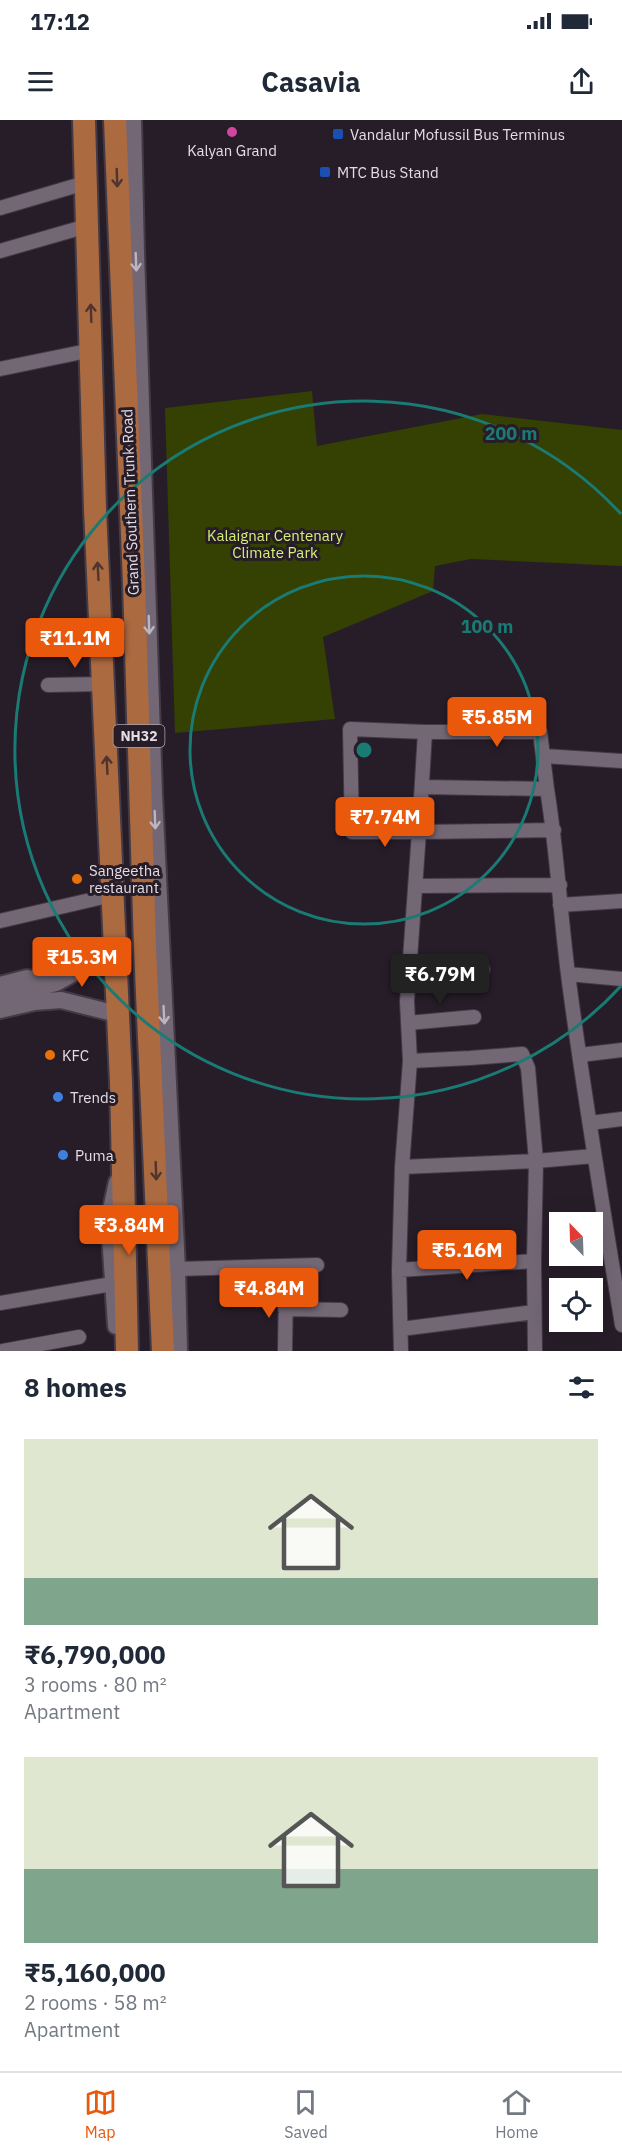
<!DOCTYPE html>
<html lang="en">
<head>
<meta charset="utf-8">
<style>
	body { margin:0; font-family:"IBM Plex Sans",sans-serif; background:#f2f2f3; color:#1f2937; height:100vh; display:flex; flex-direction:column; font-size:22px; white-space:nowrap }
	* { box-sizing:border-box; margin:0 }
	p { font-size:20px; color:#747a83 }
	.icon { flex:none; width:33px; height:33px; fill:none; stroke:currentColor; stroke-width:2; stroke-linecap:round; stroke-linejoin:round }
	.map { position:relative; height:1231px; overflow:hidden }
	.drawer { display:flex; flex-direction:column; background:#fff; flex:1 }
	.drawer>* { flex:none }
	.needle { width:39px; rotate:337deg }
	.tools { position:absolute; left:549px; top:1092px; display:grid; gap:12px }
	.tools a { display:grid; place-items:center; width:54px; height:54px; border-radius:0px; background:#fff; box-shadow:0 6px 24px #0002; font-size:30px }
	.price { position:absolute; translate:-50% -51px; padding:0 14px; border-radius:6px; background:#ea580c; color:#fff; font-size:20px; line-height:39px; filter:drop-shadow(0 2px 3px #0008) }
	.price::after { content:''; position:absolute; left:50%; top:36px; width:18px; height:14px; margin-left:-9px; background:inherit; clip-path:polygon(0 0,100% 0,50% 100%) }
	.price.on { background:#222; color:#fff }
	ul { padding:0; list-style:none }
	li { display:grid; align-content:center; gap:12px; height:318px; padding:0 24px }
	li span { display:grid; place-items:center; height:186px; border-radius:0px; color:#555 }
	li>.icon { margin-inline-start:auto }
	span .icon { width:108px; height:108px; fill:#fffc; stroke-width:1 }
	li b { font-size:26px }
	h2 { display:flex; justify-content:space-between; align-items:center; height:72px; padding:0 24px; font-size:26px }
	.status { display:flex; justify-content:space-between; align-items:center; height:42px; padding:0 30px; background:#fff; direction:ltr }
	.status svg { height:16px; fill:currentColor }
	header { display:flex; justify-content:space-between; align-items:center; height:78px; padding:0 24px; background:#fff; font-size:27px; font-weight:800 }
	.tab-bar { display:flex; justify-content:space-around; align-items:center; height:84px; border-top:2px solid #e0e1e3; background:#fff; font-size:16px; color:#747a83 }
	.tab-bar a { display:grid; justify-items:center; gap:3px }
	.tab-bar .on { color:#ea580c }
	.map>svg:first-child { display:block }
	.green { fill:#354003 }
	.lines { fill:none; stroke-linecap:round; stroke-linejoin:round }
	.minor-casing { stroke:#433a45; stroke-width:16 }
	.tertiary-casing { stroke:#433a45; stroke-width:20 }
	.trunk-casing { stroke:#433a45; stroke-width:26 }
	.minor { stroke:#736776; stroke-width:14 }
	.tertiary { stroke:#736776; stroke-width:16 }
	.trunk { stroke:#ac6a40; stroke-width:22 }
	.oneway { stroke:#4f3430 }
	.oneway2 { stroke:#bcb4be }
	.ring { fill:none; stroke:#1a7b74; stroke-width:3 }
	.hotel-dot { fill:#d1479c; stroke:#271d29; stroke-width:2 }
	.transit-dot { fill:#1a4fb4; stroke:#271d29; stroke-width:2 }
	.food-dot { fill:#e8710a; stroke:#271d29; stroke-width:2 }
	.shop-dot { fill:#3f7fe0; stroke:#271d29; stroke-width:2 }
	.labels { text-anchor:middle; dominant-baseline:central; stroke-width:6; stroke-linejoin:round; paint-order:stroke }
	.shield { fill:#271d29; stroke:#aba3ad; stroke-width:1.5 }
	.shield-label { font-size:14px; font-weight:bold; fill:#e4dde5 }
	.poi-label { font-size:15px; fill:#e4dde5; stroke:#271d29; text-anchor:start }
	.street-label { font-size:15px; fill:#e4dde5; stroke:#271d29 }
	.park-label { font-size:15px; fill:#d4f173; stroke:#271d29 }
	.centre { fill:#1a7b74; stroke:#271d29; stroke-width:3 }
	.ring-label { font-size:18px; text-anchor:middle; font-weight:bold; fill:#1a7b74; stroke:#271d29; stroke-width:6; stroke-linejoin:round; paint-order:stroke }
</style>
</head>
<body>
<div class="status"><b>17:12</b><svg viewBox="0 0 49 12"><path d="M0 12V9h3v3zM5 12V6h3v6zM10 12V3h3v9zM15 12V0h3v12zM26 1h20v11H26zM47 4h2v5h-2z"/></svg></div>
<header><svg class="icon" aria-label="menu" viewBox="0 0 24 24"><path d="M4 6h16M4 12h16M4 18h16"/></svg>Casavia<svg class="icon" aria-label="share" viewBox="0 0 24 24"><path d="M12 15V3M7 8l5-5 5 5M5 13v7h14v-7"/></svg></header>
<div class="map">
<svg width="622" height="1231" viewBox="0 0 622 1231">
	<rect width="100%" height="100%" fill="#271d29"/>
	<!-- green -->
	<path class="green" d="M312 271 317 326 482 294 622 310V446L471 439 435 446 433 471 323 517 335 599 175 613 165 288Z"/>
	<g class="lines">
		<defs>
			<path id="minor" d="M0 88 85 63
				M0 131 87 106
				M0 249 92 230
				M48 565 103 564
				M425 612 419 712H352L350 609 425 612H540L547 669
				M544 636 622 641
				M423 667 547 669C557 730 560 792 568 854 583 971 603 1088 622 1205
				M415 766 560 765
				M560 785 622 781
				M0 801 112 775
				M409 853 483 849
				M568 854 622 859
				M408 903 474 897
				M580 935 622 930
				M590 1003 622 999
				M402 1047 536 1041 528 948 522 934 470 938 410 941
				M177 1149 317 1145
				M399 1150 534 1141
				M0 1183 112 1164
				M285 1189 341 1190
				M401 1209 534 1192
				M3 1231 79 1217
				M285 1231 286 1167
				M401 1231 399 1150 402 1047 410 941 407 881 419 712 554 710
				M535 1231 534 1141 536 1041 594 1036"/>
			<path id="tertiary" d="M133 0 136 133 154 674 177 1149 179 1231
				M0 865 27 858 49 862
				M0 877 56 863 115 830
				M0 890 35 882 61 880 117 894
				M116 1206 109 1099 117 1062"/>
			<path id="trunk" d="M84 0 95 389 121 962 127 1231
				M115 0 134 463 145 829 163 1231"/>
		</defs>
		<!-- minor casing -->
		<use href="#minor" class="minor-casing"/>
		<!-- tertiary casing -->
		<use href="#tertiary" class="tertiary-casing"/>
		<!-- trunk casing -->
		<use href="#trunk" class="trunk-casing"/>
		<!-- minor -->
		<use href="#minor" class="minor"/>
		<!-- tertiary -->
		<use href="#tertiary" class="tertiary"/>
		<!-- trunk -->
		<use href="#trunk" class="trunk"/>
	</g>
	<!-- one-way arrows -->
	<defs><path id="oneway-shaft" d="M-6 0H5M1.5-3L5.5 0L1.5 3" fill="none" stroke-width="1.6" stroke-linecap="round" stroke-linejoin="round" transform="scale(1.5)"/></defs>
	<g class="oneway">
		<use href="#oneway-shaft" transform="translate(117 58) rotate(88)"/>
		<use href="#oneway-shaft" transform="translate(91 193) rotate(-92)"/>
		<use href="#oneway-shaft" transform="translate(98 451) rotate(-93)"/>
		<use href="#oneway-shaft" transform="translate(107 645) rotate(-93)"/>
		<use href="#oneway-shaft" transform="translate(156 1051) rotate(88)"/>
	</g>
	<g class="oneway2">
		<use href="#oneway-shaft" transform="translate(136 142) rotate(88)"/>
		<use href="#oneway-shaft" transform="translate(149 505) rotate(88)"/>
		<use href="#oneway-shaft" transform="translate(155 700) rotate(88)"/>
		<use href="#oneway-shaft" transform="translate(164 895) rotate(87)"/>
	</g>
	<!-- distance rings -->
	<g class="ring">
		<circle cx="364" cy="630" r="174"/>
		<path d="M621 866A349 349 0 1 1 621 394"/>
	</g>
	<!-- markers -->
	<circle class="hotel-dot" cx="232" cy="12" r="6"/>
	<g class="transit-dot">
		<rect x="332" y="8" width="12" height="12" rx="3"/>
		<rect x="319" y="46" width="12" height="12" rx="3"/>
	</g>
	<g class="food-dot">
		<circle cx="77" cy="759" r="6"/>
		<circle cx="50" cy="935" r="6"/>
	</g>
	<g class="shop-dot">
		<circle cx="58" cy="977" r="6"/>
		<circle cx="63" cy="1035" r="6"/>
	</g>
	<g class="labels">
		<!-- shield labels -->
		<rect class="shield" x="113.5" y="605" width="51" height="22" rx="4.5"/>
		<g class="shield-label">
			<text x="139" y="616">NH32</text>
		</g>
		<!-- poi labels -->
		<g class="poi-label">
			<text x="350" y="14">Vandalur Mofussil Bus Terminus</text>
			<text x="232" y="30" text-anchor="middle">Kalyan Grand</text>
			<text x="337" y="52">MTC Bus Stand</text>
			<text x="89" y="750">Sangeetha<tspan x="89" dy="17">restaurant</tspan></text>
			<text x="62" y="935">KFC</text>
			<text x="70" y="977">Trends</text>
			<text x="75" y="1035">Puma</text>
		</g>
		<!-- street labels -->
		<g class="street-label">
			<text transform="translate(130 382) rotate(-92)">Grand Southern Trunk Road</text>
		</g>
		<!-- park labels -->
		<g class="park-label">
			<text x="275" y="415">Kalaignar Centenary<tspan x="275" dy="17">Climate Park</tspan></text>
		</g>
	</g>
	<circle cx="364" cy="630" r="9" class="centre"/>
	<g class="ring-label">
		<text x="511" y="320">200 m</text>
		<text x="487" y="513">100 m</text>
	</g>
</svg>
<div class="tools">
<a><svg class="needle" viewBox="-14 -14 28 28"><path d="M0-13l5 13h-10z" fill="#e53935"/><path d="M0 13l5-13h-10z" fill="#747a83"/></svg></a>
<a><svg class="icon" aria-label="locate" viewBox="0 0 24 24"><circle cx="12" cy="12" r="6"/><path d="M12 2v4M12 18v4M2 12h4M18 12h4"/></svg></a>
</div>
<b class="price" style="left:75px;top:549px">₹11.1M</b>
<b class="price" style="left:497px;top:628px">₹5.85M</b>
<b class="price" style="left:385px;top:728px">₹7.74M</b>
<b class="price" style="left:82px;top:868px">₹15.3M</b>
<b class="price on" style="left:440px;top:885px">₹6.79M</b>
<b class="price" style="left:129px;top:1136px">₹3.84M</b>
<b class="price" style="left:467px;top:1161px">₹5.16M</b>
<b class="price" style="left:269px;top:1199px">₹4.84M</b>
</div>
<section class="drawer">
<h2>8 homes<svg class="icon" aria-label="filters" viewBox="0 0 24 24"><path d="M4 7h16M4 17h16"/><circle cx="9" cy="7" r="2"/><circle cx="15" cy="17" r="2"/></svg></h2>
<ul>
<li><span style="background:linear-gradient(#dfe7d0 75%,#7fa58c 0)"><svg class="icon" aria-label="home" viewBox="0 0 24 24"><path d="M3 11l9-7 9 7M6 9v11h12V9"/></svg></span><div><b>₹6,790,000</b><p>3 rooms · 80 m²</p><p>Apartment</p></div></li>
<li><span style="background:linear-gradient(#dfe7d0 60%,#7fa58c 0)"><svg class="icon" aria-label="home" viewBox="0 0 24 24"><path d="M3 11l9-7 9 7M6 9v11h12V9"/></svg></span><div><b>₹5,160,000</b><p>2 rooms · 58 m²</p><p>Apartment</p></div></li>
</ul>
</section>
<nav class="tab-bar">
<a class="on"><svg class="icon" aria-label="map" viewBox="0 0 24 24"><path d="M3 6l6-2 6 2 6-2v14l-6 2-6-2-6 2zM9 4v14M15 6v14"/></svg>Map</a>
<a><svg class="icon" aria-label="saved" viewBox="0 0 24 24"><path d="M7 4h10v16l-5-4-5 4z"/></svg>Saved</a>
<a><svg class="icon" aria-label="home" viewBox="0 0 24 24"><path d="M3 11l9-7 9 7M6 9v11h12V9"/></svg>Home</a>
</nav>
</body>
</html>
